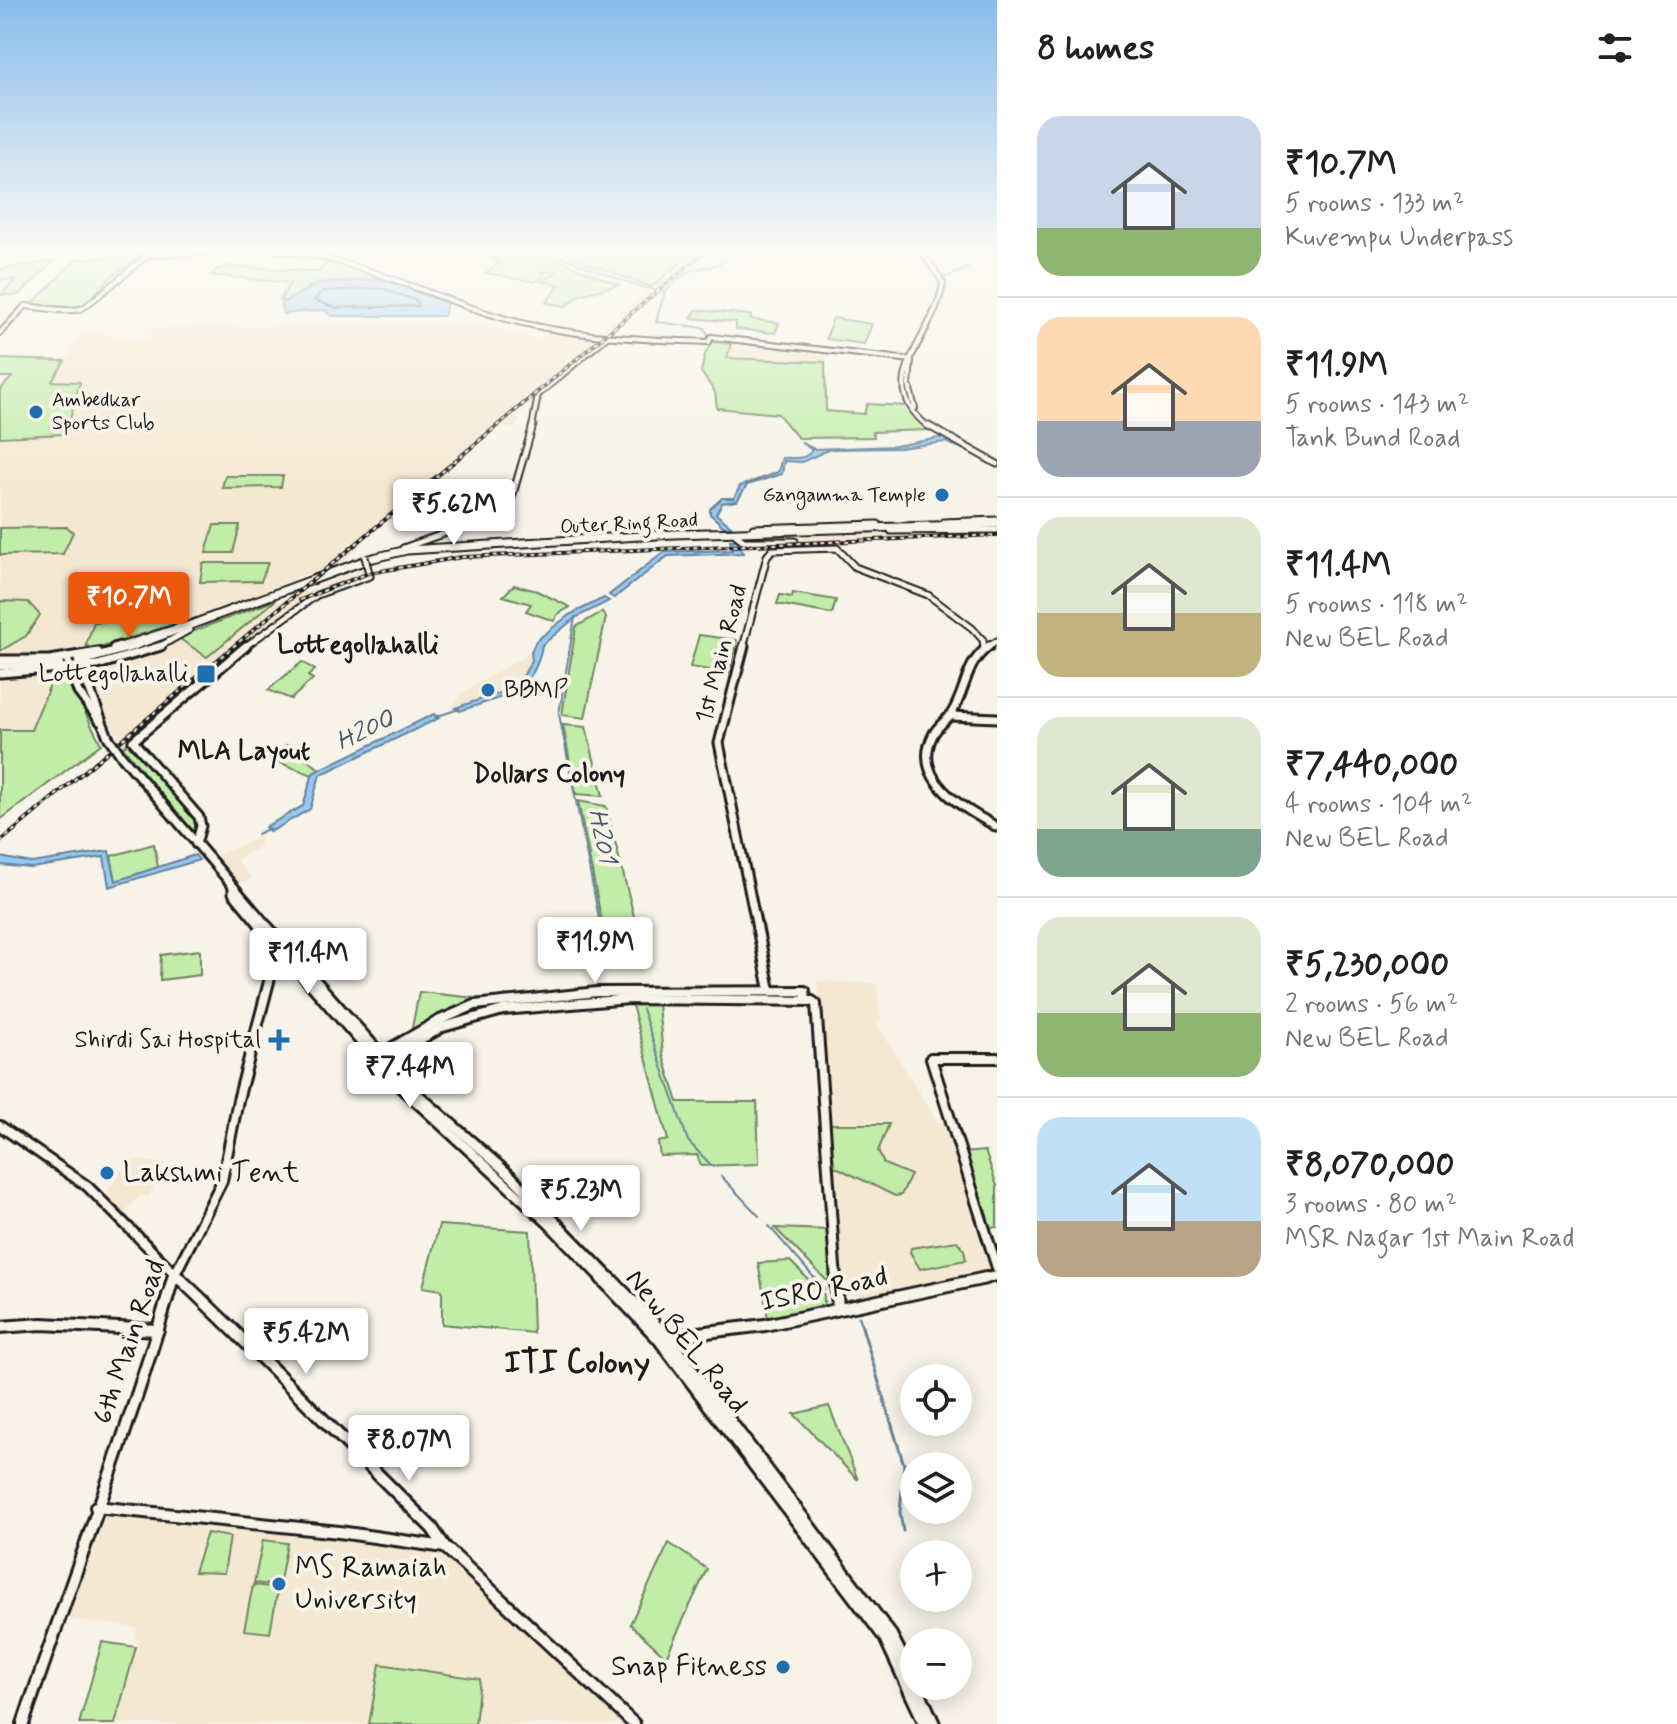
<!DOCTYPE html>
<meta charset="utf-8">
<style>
body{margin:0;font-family:Mynerve,sans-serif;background:#f2f2f2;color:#202124;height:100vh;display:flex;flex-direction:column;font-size:30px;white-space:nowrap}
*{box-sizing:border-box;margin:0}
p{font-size:26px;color:#757577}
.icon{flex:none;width:44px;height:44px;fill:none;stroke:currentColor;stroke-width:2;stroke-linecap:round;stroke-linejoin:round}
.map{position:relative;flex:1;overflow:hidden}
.details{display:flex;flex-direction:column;background:#fff;width:680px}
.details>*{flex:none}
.buttons{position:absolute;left:900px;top:1364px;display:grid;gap:16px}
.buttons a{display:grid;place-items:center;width:72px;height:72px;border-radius:50%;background:#fff;box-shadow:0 4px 20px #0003;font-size:40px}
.price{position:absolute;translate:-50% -68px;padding:0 18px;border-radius:8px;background:#fff;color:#222;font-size:26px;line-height:52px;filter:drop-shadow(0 2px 4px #0008)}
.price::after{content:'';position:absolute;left:50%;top:48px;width:24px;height:18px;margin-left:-12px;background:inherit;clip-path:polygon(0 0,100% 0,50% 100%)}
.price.selected{background:#ea580c;color:#fff}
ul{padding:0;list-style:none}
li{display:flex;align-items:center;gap:24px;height:200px;padding:0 40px}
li+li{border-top:2px solid #e0e0e0}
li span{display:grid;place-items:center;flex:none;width:224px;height:160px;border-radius:24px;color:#555}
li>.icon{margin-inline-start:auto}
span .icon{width:96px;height:96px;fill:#fffc;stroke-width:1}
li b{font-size:34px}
h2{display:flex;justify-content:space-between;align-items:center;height:96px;padding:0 40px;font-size:34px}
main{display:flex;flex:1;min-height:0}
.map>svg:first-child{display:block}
</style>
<main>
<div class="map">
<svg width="997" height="1724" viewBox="0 0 997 1724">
<rect width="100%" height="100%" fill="#f7f3e8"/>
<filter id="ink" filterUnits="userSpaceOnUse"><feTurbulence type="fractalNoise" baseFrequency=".0125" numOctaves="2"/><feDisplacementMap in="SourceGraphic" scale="16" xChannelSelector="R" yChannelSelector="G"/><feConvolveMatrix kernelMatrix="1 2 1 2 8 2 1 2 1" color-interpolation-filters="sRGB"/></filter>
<g filter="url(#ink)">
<g fill="#f5e8d2">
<path d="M 697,250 L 710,250 L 511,416 L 521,420 L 513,429 L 498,426 L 375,530 L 340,566 L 304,575 L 209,616 L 183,621 L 107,647 L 70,655 L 0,658 L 0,437 L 66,434 L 80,382 L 52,382 L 83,333 L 149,338 L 152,328 L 481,324 L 537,339 L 556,330 L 593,336 Z"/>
<path d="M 731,344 L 827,354 L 825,362 L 726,358 Z"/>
<path d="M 997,531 L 997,538 L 799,544 L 796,536 Z"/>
<path d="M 364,569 L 366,575 L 316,594 L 268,624 L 123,747 L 87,679 L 89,674 Z"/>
<path d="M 531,652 L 532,660 L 517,688 L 452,707 L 462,693 Z"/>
<path d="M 0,675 L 54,675 L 72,687 L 101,744 L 0,820 Z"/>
<path d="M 261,836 L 259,847 L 236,860 L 253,879 L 237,884 L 215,857 Z"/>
<path d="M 817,981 L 876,983 L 881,1021 L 876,1022 L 938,1123 L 944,1122 L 992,1271 L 858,1298 L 841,1286 Z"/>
<path d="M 128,1159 L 165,1164 L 149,1196 L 139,1196 L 123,1215 L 106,1194 Z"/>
<path d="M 103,1513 L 441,1549 L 531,1630 L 621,1724 L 116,1724 L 139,1641 L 135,1640 L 137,1628 L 68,1619 Z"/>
</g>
<g fill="#c2eda9" stroke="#6f8462" stroke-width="2">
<path d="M 506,250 L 550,250 L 549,256 L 619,285 L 580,295 L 566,306 L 546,303 L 559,285 L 541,281 L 558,272 L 541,272 L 545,275 L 535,282 L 486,273 L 500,262 L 491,259 Z"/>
<path d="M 564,250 L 662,250 L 688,257 L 651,287 L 571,257 Z"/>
<path d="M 142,255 L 112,276 L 83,307 L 32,304 L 77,259 Z"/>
<path d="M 331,258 L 388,278 L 316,283 L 288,301 L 280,300 L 290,283 L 211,275 L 215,270 L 228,266 L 319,272 Z"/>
<path d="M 54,261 L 19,295 L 1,295 L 16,279 L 0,280 L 0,269 Z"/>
<path d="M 696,310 L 751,315 L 750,319 L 779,323 L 775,333 L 736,329 L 736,322 L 691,318 Z"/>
<path d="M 833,318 L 872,324 L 864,344 L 826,339 Z"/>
<path d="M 712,342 L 731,344 L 727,358 L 825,362 L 826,411 L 864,414 L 867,404 L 907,406 L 927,430 L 872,432 L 874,437 L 798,438 L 778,414 L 717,408 L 715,392 L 701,372 L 705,354 Z"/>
<path d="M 0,359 L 65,361 L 52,381 L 80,382 L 66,434 L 0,437 L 0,390 L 12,377 L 0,377 Z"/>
<path d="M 225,476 L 283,476 L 281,487 L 222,488 Z"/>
<path d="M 214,525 L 240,525 L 233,553 L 206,553 Z"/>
<path d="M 67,527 L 73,532 L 63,554 L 0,555 L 0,528 Z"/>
<path d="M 203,563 L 268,563 L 261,581 L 200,582 Z"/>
<path d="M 514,585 L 537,591 L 570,607 L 558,614 L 554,621 L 526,611 L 531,604 L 503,596 Z"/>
<path d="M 793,593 L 836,600 L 832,614 L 777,604 L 780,595 L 792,597 Z"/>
<path d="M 276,600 L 207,657 L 180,639 L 189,633 Z"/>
<path d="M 0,601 L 28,602 L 40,615 L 26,636 L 0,651 Z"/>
<path d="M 602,612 L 606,617 L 585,718 L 562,715 L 576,627 Z"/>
<path d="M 183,621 L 93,650 L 86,645 L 94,622 Z"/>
<path d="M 699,635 L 737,640 L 729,673 L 690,667 Z"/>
<path d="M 302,662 L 315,670 L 308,676 L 313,679 L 291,699 L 268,690 Z"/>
<path d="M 54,675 L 72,687 L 101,744 L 0,820 L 0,730 L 31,730 Z"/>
<path d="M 563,725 L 586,727 L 603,796 L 576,794 Z"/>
<path d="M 130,741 L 198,825 L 193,834 L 123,747 Z"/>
<path d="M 287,745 L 321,770 L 312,775 L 265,757 Z"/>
<path d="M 578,801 L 606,806 L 640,940 L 605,938 Z"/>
<path d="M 154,844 L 158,867 L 116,881 L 111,856 Z"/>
<path d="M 200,950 L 200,975 L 160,980 L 161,955 Z"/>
<path d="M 419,992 L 485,999 L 454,1009 L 411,1033 Z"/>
<path d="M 632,1005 L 658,1005 L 663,1055 L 678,1102 L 757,1102 L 759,1164 L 701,1166 L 697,1155 L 660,1156 L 658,1142 L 668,1140 Z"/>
<path d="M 828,1124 L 889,1124 L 878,1151 L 884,1164 L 911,1175 L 901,1195 L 895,1196 L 832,1165 Z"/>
<path d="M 985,1151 L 997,1186 L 997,1227 L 988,1228 L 963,1153 Z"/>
<path d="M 439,1225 L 530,1231 L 533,1333 L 442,1324 L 442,1290 L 423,1287 Z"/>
<path d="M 775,1228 L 829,1230 L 831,1281 L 826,1280 Z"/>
<path d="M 957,1241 L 964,1250 L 966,1260 L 920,1269 L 910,1252 L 911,1248 Z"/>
<path d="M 790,1261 L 824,1295 L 824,1308 L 768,1318 L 758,1263 Z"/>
<path d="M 829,1406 L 858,1480 L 794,1414 Z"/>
<path d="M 207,1533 L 230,1537 L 224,1573 L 194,1572 Z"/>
<path d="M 263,1540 L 287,1543 L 279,1586 L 254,1583 Z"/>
<path d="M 669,1543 L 707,1569 L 666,1657 L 630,1624 Z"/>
<path d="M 253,1585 L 278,1588 L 270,1633 L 244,1630 Z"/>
<path d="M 102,1642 L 136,1647 L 115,1724 L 79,1724 Z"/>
<path d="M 380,1664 L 480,1679 L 475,1724 L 369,1724 Z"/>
</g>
<g fill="#96c8f2" stroke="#65839c" stroke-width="2">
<path d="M 383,280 L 447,303 L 444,316 L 331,316 L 326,310 L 283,314 L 281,303 L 320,284 Z"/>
<path d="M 944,437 L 984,457 L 945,442 L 900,448 L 830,449 L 802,462 L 784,461 L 782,474 L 747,485 L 737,501 L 722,503 L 716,514 L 731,526 L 724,527 L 710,514 L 710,509 L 722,498 L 734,498 L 740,486 L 778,472 L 782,458 C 793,457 805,461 812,450 L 800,442 L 814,449 L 895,446 Z"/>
<path d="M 730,540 L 736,540 L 744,553 L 668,556 L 614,598 L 609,595 L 664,552 L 732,550 Z"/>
<path d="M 604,598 L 609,601 L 575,618 L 542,645 C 534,695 502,696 460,711 L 455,708 L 517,687 L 532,660 L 531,652 L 536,641 L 569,615 Z"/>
<path d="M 434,714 L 439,718 L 320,775 L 310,809 L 270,832 L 265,827 L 303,806 L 313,773 Z"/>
<path d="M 109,851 L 116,881 L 195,855 L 199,860 L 109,887 L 104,857 L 31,868 L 0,865 L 0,857 L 32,863 Z"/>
</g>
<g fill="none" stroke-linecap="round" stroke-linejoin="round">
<path stroke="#4d6172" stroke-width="2" d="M 381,288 L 417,301 L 419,306 L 336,308 L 314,300 L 323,291 Z"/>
<g stroke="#65839c" stroke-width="2">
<path d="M 557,250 L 559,256 L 637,286 L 664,292"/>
<path d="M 944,278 L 969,268 L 965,265"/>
<path d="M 709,338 L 705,328 L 656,322 L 665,292 L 681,277 L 690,271 L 720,264 L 737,251 L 749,250"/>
<path d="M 575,617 L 559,714 L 603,939 L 633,948"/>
<path d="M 435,717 L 459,709"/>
<path d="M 257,834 L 270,828"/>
<path d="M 642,1009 L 688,1141 L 713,1167"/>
<path d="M 721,1176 L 759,1216"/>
<path d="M 769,1226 L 816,1280"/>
</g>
<g stroke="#65839c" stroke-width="3">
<path d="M 815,1278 L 824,1289"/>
<path d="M 859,1317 L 904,1465 L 900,1512 L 903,1531"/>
</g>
<g stroke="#1c1c1c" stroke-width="8">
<g id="secondary-far4">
<path d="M 274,250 C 354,257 421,293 496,316 C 565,337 638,339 709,342 L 711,337 L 911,360"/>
<path d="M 921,250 L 943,283 C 936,337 869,381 929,427"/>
<path d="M 151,255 L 246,250"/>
<path d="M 0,333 L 25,306 C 42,307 65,313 81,309 C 86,308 143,258 154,250"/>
<path d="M 911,360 L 909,385 L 915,408"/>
<path d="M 532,427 L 538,395 L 607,337"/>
</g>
</g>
<g stroke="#1c1c1c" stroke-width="9">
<g id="secondary-far3">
<path d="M 927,425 L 997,464"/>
<path d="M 943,522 L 997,520"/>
<path d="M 753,528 L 878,524"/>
<path d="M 891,531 L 997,530"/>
<path d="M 736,535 L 744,541 L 795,541"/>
<path d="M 403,548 L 508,511 L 533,425"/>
<path d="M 114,648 L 182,626"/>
<path d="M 157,648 L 189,630"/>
<path d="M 243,648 L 317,595 L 370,576 L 368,569"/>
<path d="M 743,648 L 767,556 L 772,550 L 837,548 L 855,567 L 928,595 L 972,628 L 983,640 L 984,648"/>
<path d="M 986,648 L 997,641"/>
</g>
</g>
<g stroke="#1c1c1c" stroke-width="13">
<g id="secondary-far2">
<path d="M 744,646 L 719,743 L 757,928"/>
<path d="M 989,646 C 965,664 967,687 953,711 C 948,720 938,725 933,735 C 910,780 965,809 997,827"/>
<path d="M 114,648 L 119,646"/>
<path d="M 77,657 L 108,737"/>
<path d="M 67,658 L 78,692 L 100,721"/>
<path d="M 0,660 L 50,660 L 98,652"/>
<path d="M 0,673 L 98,665 L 161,646"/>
<path d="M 951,716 L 997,718"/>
<path d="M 120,754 L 269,928"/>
<path d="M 196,844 L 201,826 L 199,817 L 133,741 L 246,646"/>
<path d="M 233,887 L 233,893 L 262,928"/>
</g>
</g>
<g stroke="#1c1c1c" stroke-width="14">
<g id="secondary-far1">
<path d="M 260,926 L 398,1085 L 547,1222 L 603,1280"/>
<path d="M 267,926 L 412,1089 L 512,1177 L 612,1280"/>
<path d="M 757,926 L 770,990"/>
<path d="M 377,1056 L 438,1021 L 475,1005 L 597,992 L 805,991 L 806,999"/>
<path d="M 997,1058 L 931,1058 L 997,1268"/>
<path d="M 382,1061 L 443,1027 L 503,1010 L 629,999 L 812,1001 L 816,1004 L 836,1280"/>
<path d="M 0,1126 L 87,1186 L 181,1280"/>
<path d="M 172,1280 L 222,1181 L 238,1100 L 271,974 L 294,966"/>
<path d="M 976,1280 L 997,1276"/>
</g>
</g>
<g stroke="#1c1c1c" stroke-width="16">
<g id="secondary">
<path d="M 179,1278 C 266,1360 347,1445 432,1528 L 445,1547 L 634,1724"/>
<path d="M 601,1278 L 658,1338 L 885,1638 L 925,1724"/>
<path d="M 610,1278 L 667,1337 L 891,1635 L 914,1680"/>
<path d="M 836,1278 L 838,1309"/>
<path d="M 0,1327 L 42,1324 L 158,1330"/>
<path d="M 665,1337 L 765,1325 L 986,1278"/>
<path d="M 96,1507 L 339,1532 L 445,1547"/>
<path d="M 917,1686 L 934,1724"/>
<path d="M 23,1724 C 73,1575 130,1429 173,1278"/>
</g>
</g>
<g stroke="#1c1c1c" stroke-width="11">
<path id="highway-far1" d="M 128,648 L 369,559 L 407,550 L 674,534 L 997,524"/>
</g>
<g stroke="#1c1c1c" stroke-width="14">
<g id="highway">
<path d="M 84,660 L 133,646"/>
<path d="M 0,665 L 59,664"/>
</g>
</g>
<use href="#secondary-far4" stroke="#f7f3e8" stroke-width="4"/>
<use href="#secondary-far3" stroke="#f7f3e8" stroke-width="5"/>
<use href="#secondary-far2" stroke="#f7f3e8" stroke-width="7"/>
<use href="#secondary-far1" stroke="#f7f3e8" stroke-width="8"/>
<use href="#secondary" stroke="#f7f3e8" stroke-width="10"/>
<use href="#highway-far1" stroke="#f7f3e8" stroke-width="7"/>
<use href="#highway" stroke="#f7f3e8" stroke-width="8"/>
<g stroke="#1c1c1c" stroke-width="4">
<g id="rail">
<path d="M 300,600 L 369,573 L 462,557 L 997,535"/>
<path d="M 0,842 L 707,250"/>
</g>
</g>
<use href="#rail" stroke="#f7f3e8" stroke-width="2" stroke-dasharray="4" stroke-linecap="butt"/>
<g stroke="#1c1c1c" stroke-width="9" stroke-linecap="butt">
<path id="secondary-bridge-far1" d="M 365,557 L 368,569"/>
</g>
<g stroke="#1c1c1c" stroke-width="13" stroke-linecap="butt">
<path id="secondary-bridge" d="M 108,737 L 120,754"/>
</g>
<use href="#secondary-bridge-far1" stroke="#f7f3e8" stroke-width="5"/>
<use href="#secondary-bridge" stroke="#f7f3e8" stroke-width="7"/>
</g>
</g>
<linearGradient id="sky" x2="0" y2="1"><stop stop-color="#87bcec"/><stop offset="0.51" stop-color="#fbfaf5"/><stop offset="1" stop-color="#fbfaf5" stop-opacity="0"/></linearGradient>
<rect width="997" height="491" fill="url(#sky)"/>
<g fill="#1f6fb2" stroke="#f7f3e8" stroke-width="3">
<circle cx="36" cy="412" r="8"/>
<circle cx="942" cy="495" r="8"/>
<rect x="196" y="664" width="20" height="20" rx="4"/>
<circle cx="488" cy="690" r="8"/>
<path d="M275 1028h8v8h8v8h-8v8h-8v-8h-8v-8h8z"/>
<circle cx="107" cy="1173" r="8"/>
<circle cx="279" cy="1584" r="8"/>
<circle cx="783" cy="1667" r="8"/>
</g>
<g text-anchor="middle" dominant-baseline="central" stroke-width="8" stroke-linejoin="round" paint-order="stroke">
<g font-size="20" fill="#1c1c1c" stroke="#f7f3e8" text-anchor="start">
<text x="52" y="400">Ambedkar<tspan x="52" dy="23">Sports Club</tspan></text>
<text x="926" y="495" text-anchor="end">Gangamma Temple</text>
</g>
<g font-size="20" fill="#1c1c1c" stroke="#f7f3e8">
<text transform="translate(629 524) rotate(-3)">Outer Ring Road</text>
</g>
<g font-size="24" fill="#1c1c1c" stroke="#f7f3e8">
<text transform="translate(722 654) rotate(-75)">1st Main Road</text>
</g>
<g font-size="24" fill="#1c1c1c" stroke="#f7f3e8" text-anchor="end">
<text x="188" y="674">Lottegollahalli</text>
<text x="504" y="690" text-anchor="start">BBMP</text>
<text x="261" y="1040">Shirdi Sai Hospital</text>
</g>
<g font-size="26" font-weight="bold" fill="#1c1c1c" stroke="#f7f3e8">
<text x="358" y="646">Lottegollahalli</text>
<text x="244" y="752">MLA Layout</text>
<text x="549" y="775">Dollars Colony</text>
</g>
<g font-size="26" font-style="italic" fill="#475867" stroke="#f7f3e8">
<text transform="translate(365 731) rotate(-26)">H200</text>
<text transform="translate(601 836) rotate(79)">H201</text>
</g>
<g font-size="28" fill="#1c1c1c" stroke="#f7f3e8" text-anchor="start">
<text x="123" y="1173">Lakshmi Tent</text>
<text x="295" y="1568">MS Ramaiah<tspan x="295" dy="32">University</tspan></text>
<text x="767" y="1667" text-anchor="end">Snap Fitness</text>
</g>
<g font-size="28" fill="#1c1c1c" stroke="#f7f3e8">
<text transform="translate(824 1290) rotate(-12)">ISRO Road</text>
<text transform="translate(130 1342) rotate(-71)">6th Main Road</text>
<text transform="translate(686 1342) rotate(51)">New BEL Road</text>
</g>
<g font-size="32" font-weight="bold" fill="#1c1c1c" stroke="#f7f3e8">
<text x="577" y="1363">ITI Colony</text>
</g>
</g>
</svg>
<div class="buttons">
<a><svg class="icon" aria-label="locate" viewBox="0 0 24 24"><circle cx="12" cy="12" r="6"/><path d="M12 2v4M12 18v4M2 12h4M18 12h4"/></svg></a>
<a><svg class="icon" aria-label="layers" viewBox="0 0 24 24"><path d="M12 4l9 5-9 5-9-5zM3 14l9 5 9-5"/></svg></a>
<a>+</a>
<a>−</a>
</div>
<b class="price" style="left:454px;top:547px">₹5.62M</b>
<b class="price selected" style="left:129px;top:640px">₹10.7M</b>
<b class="price" style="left:595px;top:985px">₹11.9M</b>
<b class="price" style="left:308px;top:996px">₹11.4M</b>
<b class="price" style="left:410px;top:1110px">₹7.44M</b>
<b class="price" style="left:581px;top:1233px">₹5.23M</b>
<b class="price" style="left:306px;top:1376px">₹5.42M</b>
<b class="price" style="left:409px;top:1483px">₹8.07M</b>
</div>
<section class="details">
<h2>8 homes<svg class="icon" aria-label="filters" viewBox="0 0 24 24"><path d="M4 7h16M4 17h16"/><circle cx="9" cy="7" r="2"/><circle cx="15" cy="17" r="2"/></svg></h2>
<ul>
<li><span style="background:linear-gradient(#c9d6e8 70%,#8fb573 0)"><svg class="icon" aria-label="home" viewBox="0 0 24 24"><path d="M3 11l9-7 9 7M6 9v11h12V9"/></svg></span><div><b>₹10.7M</b><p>5 rooms · 133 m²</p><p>Kuvempu Underpass</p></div></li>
<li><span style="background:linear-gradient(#ffd9b3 65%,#9aa5b1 0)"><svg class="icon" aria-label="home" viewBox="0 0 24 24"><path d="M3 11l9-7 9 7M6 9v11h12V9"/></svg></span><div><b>₹11.9M</b><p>5 rooms · 143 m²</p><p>Tank Bund Road</p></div></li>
<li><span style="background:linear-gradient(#dfe7d0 60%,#c2b280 0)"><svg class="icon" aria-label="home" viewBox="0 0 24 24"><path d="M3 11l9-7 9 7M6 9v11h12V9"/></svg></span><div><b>₹11.4M</b><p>5 rooms · 118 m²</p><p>New BEL Road</p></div></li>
<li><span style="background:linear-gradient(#dfe7d0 70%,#7fa58c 0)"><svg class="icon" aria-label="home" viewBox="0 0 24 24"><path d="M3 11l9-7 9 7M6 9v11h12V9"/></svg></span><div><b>₹7,440,000</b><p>4 rooms · 104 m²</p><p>New BEL Road</p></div></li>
<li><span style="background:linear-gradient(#dfe7d0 60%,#8fb573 0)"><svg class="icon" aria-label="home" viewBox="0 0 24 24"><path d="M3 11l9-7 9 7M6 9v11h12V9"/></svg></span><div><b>₹5,230,000</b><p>2 rooms · 56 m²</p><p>New BEL Road</p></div></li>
<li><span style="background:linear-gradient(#bfe0f5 65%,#b9a48a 0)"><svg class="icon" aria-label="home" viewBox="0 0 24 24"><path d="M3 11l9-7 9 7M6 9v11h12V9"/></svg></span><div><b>₹8,070,000</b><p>3 rooms · 80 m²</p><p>MSR Nagar 1st Main Road</p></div></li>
</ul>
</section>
</main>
